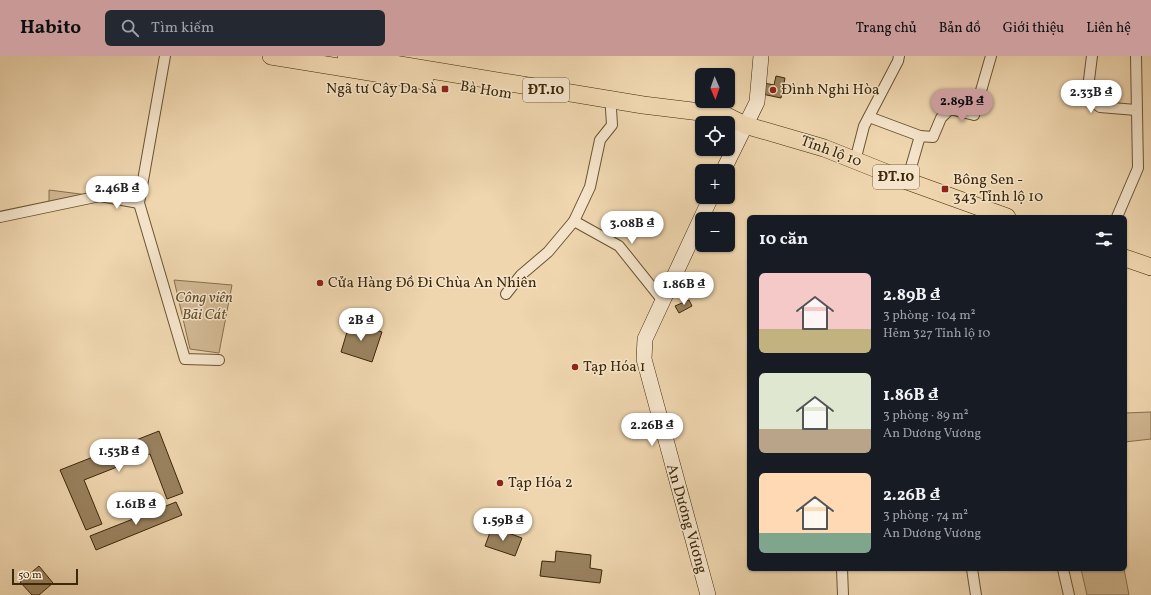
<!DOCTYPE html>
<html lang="vi">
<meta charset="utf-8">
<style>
body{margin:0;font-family:Vollkorn,serif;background:#242831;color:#f1f3f6;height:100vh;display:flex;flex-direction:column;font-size:15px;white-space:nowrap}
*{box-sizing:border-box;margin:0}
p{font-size:13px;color:#9ea1a6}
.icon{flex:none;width:22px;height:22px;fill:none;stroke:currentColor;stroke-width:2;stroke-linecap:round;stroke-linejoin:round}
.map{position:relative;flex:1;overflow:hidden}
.panel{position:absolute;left:747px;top:159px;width:380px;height:356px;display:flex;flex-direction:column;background:#171b24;border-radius:6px;box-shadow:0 1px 3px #0004}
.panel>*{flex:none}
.needle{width:26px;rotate:178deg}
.controls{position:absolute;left:695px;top:12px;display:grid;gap:8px}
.controls a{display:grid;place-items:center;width:40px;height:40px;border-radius:6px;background:#171b24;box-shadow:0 1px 3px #0004;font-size:20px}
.scale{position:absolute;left:12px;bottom:10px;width:66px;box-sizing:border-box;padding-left:4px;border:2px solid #3d2808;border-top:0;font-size:11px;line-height:14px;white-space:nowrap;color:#3d2808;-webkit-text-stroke:3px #f5e4cb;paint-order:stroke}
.price{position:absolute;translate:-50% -34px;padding:0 9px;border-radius:14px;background:#fff;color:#222;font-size:13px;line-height:26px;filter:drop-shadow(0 1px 2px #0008)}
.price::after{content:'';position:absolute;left:50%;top:24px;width:12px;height:9px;margin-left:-6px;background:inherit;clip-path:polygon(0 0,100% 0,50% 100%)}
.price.active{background:#c59692;color:#111}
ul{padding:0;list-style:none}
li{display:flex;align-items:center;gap:12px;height:100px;padding:0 12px}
li span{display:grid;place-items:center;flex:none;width:112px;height:80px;border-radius:6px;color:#555}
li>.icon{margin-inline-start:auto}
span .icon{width:48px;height:48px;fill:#fffc;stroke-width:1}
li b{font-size:17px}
h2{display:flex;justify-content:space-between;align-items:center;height:48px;padding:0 12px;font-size:17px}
header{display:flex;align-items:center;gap:24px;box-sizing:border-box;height:56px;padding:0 20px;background:#c59692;color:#111}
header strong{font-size:19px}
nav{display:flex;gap:22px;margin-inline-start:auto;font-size:14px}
.search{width:280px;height:36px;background:#242831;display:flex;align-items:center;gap:10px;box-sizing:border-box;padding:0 14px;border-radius:6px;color:#9ea1a6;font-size:15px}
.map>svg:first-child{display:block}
</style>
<header>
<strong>Habito</strong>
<div class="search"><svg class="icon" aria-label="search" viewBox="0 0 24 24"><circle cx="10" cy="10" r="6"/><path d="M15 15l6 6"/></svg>Tìm kiếm</div>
<nav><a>Trang chủ</a><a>Bản đồ</a><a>Giới thiệu</a><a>Liên hệ</a></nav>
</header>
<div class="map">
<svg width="1151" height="539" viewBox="0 0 1151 539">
<rect width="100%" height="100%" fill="#efd6af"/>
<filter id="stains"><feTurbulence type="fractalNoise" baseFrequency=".005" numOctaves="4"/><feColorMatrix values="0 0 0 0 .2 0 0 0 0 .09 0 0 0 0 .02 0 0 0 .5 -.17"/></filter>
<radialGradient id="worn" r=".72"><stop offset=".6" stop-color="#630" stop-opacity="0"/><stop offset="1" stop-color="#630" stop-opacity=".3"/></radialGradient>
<g fill="#d1b893" stroke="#87704e">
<path d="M 49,134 L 88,139 L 49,148 Z"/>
<path d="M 174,224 L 232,229 L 219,297 L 190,293 Z"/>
<path d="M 1151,356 L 1151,383 L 1125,386 L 1125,357 Z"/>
<path d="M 1081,513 L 1124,513 L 1129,539 L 1087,539 Z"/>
</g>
<g fill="#9a825f" stroke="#3d2808">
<path d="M 776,20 L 785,22 L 781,42 L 762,38 L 764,27 L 774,29 Z"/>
<path d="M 689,244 L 692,250 L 679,257 L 675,250 Z"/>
<path d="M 350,266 L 382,276 L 372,306 L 341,296 Z"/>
<path d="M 159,375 L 183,437 L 167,443 L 150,398 L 84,424 L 102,468 L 86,474 L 60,414 Z"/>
<path d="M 176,446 L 182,459 L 96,494 L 90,480 Z"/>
<path d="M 492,471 L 522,482 L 515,500 L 485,490 Z"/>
<path d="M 556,495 L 591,499 L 590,512 L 602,514 L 600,527 L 540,520 L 542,505 L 555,506 Z"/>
<path d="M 39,510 L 53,527 L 39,539 L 32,539 L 20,526 Z"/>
</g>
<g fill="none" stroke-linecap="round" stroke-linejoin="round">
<g stroke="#6a5432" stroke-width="12">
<g id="minor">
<path d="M 165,0 L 139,147 L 185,303 L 219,304"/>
<path d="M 1092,0 L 1088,32 L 1092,45 L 1100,51 L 1136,54"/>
<path d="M 869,61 L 920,80"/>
<path d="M 855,105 L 864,70 L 898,5 L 899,0"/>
<path d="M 907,125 L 920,80 L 933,81 L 941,62 L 950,53 L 974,59 L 991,0"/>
<path d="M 0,161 L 100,140 L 139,147"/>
<path d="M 1117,161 L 1138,112 L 1136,0"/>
<path d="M 574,165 L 619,190 L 663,245"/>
<path d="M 506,238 L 521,219 L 548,196 L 574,165 L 590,131 L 600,84 L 612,69 L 611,53 L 612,44"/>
<path d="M 842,513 L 843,539"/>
<path d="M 972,513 L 976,539"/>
<path d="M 1063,513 L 1069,539"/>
</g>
</g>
<g stroke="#3d2808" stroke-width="16">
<g id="secondary">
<path d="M 723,115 L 757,46 L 761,0"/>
<path d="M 708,539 L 644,303 L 645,283 L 711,141"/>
</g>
</g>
<g stroke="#3d2808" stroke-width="18">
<g id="primary">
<path d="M 271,0 L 425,25"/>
<path d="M 346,0 L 643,49 L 725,59 L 745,69 L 824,92 L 907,125 L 1007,161"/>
<path d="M 1125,202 L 1151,211"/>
</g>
</g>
<use href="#minor" stroke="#f5e4cb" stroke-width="10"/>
<use href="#secondary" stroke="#f5e4cb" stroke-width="15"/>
<use href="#primary" stroke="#efd6af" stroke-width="17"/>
</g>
<g fill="#8f2418" stroke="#f5e4cb" stroke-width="1.5">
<rect x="441" y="29" width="8" height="8" rx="2"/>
<circle cx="773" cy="34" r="4"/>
<rect x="941" y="129" width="8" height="8" rx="2"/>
<circle cx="320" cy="227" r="4"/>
<circle cx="575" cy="311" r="4"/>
<circle cx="500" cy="427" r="4"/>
</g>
<g text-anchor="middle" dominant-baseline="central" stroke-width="3" stroke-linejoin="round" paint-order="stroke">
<g fill="#f5e4cb" stroke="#746042" stroke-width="1">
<rect x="523" y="22" width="46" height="24" rx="3"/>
<rect x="873" y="109" width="46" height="24" rx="3"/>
</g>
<g font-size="14" font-weight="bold" fill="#3d2808">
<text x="546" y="34">ĐT.10</text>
<text x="896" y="121">ĐT.10</text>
</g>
<g font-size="15" fill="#3d2808" stroke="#f5e4cb" text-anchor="start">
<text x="437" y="33" text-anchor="end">Ngã tư Cây Da Sà</text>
<text x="781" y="34">Đình Nghi Hòa</text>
<text x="953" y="124">Bông Sen -<tspan x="953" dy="17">343 Tỉnh lộ 10</tspan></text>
<text x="328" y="227">Cửa Hàng Đồ Đi Chùa An Nhiên</text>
<text x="583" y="311">Tạp Hóa 1</text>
<text x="508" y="427">Tạp Hóa 2</text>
</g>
<g font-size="15" fill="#3d2808" stroke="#f5e4cb">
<text transform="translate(486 35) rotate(9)">Bà Hom</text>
<text transform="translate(831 96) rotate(20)">Tỉnh lộ 10</text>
<text transform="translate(686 463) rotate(74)">An Dương Vương</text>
</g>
<g font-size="15" font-style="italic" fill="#624c2b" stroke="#f5e4cb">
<text x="204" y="242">Công viên<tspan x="204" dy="17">Bãi Cát</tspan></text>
</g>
</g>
<rect width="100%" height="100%" filter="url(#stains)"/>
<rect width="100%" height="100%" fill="url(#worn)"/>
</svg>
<div class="controls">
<a><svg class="needle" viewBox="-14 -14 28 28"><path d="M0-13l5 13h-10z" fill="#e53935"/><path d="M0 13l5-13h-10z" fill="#9ea1a6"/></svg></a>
<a><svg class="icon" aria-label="locate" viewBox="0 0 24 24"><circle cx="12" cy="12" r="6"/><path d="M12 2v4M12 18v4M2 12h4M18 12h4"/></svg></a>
<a>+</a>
<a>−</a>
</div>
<div class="scale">50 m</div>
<b class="price" style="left:1091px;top:58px">2.33B ₫</b>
<b class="price active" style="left:962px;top:67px">2.89B ₫</b>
<b class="price" style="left:117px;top:154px">2.46B ₫</b>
<b class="price" style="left:632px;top:189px">3.08B ₫</b>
<b class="price" style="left:684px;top:250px">1.86B ₫</b>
<b class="price" style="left:361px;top:286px">2B ₫</b>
<b class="price" style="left:652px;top:391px">2.26B ₫</b>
<b class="price" style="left:119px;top:417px">1.53B ₫</b>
<b class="price" style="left:136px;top:470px">1.61B ₫</b>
<b class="price" style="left:503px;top:486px">1.59B ₫</b>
<section class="panel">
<h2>10 căn<svg class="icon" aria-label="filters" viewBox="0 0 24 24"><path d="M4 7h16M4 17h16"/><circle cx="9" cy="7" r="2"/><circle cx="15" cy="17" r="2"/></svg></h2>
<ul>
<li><span style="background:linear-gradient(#f6c9c9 70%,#c2b280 0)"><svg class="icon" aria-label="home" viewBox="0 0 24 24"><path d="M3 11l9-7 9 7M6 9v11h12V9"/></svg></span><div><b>2.89B ₫</b><p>3 phòng · 104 m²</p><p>Hẻm 327 Tỉnh lộ 10</p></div></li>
<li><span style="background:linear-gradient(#dfe7d0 70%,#b9a48a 0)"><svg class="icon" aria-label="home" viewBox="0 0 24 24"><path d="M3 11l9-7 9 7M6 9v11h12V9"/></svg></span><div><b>1.86B ₫</b><p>3 phòng · 89 m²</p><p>An Dương Vương</p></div></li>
<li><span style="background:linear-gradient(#ffd9b3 75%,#7fa58c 0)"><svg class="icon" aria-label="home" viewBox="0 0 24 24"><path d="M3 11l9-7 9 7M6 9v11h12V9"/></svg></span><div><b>2.26B ₫</b><p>3 phòng · 74 m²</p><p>An Dương Vương</p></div></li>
</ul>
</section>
</div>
